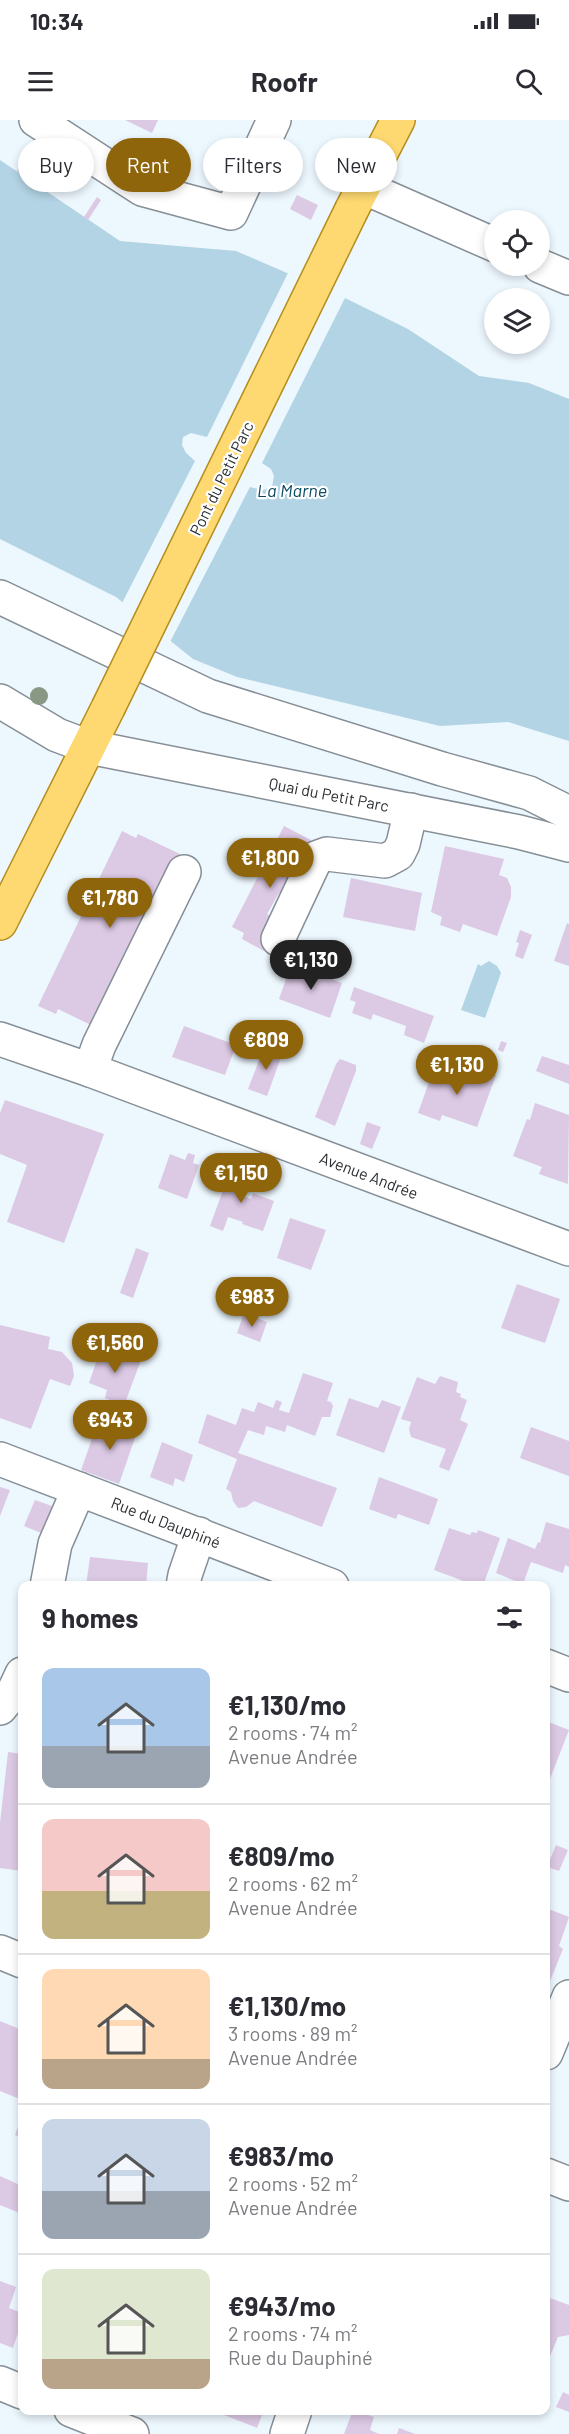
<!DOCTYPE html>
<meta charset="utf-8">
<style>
body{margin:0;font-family:Barlow,sans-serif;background:#f7f7f7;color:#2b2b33;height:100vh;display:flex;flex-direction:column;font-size:22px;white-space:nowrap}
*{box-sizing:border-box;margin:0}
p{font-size:20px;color:#7c7c81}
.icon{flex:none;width:33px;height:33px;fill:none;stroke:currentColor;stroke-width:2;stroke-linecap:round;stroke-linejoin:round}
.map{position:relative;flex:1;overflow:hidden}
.panel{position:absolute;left:18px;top:1461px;width:532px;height:834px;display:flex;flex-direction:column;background:#fff;border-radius:12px;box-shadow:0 3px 9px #0003}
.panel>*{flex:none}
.guide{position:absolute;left:18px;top:18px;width:534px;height:54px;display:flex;gap:12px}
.fabs{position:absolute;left:484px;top:90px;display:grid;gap:12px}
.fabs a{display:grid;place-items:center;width:66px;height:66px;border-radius:50%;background:#fff;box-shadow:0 3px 9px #0003;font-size:30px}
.price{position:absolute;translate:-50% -51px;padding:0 14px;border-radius:21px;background:#8f650b;color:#fff;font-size:20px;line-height:39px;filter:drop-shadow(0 2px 3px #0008)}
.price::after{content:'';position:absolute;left:50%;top:36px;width:18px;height:14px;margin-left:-9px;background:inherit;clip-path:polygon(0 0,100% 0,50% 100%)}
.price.active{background:#222;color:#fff}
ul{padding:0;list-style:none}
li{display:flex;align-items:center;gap:18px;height:150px;padding:0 24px}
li+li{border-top:2px solid #e1e1e2}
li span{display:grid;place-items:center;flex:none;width:168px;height:120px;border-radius:12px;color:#555}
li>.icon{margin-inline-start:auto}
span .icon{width:72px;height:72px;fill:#fffc;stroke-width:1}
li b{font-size:26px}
h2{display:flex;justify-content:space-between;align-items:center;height:72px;padding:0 24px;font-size:26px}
.pill{padding:0 21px;border-radius:27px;background:#fff;box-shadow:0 3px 9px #0003;font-size:21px;line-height:54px}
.pill.active{background:#8f650b;color:#fff}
.status{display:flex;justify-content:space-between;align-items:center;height:42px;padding:0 30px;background:#fff;direction:ltr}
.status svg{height:16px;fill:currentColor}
header{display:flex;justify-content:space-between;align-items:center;height:78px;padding:0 24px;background:#fff;font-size:27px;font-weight:700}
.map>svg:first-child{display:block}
</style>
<div class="status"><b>10:34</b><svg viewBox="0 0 49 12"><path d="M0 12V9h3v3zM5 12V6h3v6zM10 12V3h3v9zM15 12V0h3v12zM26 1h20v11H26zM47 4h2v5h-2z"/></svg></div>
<header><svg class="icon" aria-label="menu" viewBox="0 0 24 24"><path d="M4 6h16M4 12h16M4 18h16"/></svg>Roofr<svg class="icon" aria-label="search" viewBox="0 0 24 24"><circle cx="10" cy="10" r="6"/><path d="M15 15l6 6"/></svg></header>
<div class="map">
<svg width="569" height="2314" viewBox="0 0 569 2314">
<rect width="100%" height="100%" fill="#edf7fe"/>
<g fill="#b3d4e5">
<path d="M 0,40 L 120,121 L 236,131 L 345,178 L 408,209 L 479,256 L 529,263 L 569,279 L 569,621 L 508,602 L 440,606 L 237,557 L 193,539 L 116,477 L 0,419 Z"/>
<path d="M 489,841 L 497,846 L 501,853 L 485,898 L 461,890 L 478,844 L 481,846 Z"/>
</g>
<path fill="#edf7fe" d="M 289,151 L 346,176 L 262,343 L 271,349 L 274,356 L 272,367 L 263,370 L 250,367 L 169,524 L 121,485 L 195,341 L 186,333 L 182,325 L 183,317 L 191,313 L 207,317 Z"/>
<g fill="#dcc9e4">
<path d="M 125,0 L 158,0 L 152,13 Z"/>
<path d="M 30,31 L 38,37 L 25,57 L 17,51 Z"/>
<path d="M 297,75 L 318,85 L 311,100 L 290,89 Z"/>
<path d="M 97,77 L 101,80 L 88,100 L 84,97 Z"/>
<path d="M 284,706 L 311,720 L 282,774 L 279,773 L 267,794 L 280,800 L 264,831 L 242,819 L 244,813 L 232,807 Z"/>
<path d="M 122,711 L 136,718 L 138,714 L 180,734 L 97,908 L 58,889 L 56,894 L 38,886 Z"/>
<path d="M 445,726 L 504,739 L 499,755 L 507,758 L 511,767 L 511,777 L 497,816 L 463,804 L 460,812 L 440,805 L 442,797 L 431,792 Z"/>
<path d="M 351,758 L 422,773 L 415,811 L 343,797 Z"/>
<path d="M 567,803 L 569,804 L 569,846 L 554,841 Z"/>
<path d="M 520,810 L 532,815 L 523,839 L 515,836 L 519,823 L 516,822 Z"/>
<path d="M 291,845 L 342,863 L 330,898 L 279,879 Z"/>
<path d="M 354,867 L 434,896 L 424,923 L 404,915 L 406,906 L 373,894 L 371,900 L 352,893 L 356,882 L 350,880 Z"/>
<path d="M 184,906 L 236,925 L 225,955 L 172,937 Z"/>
<path d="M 501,921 L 507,923 L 503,932 L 498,930 Z"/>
<path d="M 265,925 L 283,932 L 267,976 L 248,969 Z"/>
<path d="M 542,936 L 569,945 L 569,964 L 536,951 Z"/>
<path d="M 340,939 L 356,945 L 356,951 L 335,1006 L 315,997 L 336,944 Z"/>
<path d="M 471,946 L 496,955 L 477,1007 L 442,995 L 440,1001 L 418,993 L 434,948 L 466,959 Z"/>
<path d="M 5,980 L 104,1014 L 64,1123 L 7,1102 L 27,1045 L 0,1034 L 0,993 Z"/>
<path d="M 535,983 L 569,995 L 568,1064 L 539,1054 L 542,1047 L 513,1036 L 527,999 L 530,1000 Z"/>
<path d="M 367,1002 L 381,1007 L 372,1029 L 360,1024 Z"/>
<path d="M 188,1033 L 195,1035 L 193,1043 L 199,1045 L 187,1079 L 158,1068 L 170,1034 L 185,1040 Z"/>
<path d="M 234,1040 L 246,1045 L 236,1073 L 251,1079 L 253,1073 L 274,1081 L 263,1111 L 242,1104 L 243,1102 L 228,1097 L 223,1111 L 210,1106 Z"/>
<path d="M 290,1098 L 326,1110 L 311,1150 L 277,1138 Z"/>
<path d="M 136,1128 L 149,1133 L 133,1178 L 120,1173 Z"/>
<path d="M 517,1164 L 560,1179 L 545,1223 L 501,1208 Z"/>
<path d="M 244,1193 L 267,1202 L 260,1222 L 237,1213 Z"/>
<path d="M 0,1205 L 50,1217 L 48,1229 L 62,1232 L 72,1243 L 74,1256 L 70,1266 L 50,1259 L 31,1309 L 0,1298 Z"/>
<path d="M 102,1225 L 141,1240 L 125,1283 L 121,1285 L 105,1278 L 107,1270 L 89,1263 Z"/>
<path d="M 303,1253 L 333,1263 L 327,1281 L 331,1282 L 333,1286 L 330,1297 L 322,1297 L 315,1316 L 287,1305 L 285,1312 L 266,1306 L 264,1315 L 248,1310 L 238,1333 L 337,1368 L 322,1407 L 254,1381 L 246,1387 L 238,1388 L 233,1381 L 231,1372 L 226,1369 L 237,1339 L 198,1323 L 207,1294 L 236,1305 L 242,1288 L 254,1292 L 258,1282 L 273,1288 L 276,1280 L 282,1282 L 279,1290 L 289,1293 Z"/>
<path d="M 440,1256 L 458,1262 L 456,1272 L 461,1274 L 460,1277 L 467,1280 L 460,1300 L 468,1304 L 449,1351 L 439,1347 L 446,1329 L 411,1317 L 409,1309 L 411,1302 L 401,1299 L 417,1257 L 435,1264 Z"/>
<path d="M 349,1278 L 378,1288 L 382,1280 L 401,1287 L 384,1333 L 336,1315 Z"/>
<path d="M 99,1299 L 126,1309 L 129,1302 L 139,1306 L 119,1364 L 81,1350 Z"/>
<path d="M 531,1307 L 569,1321 L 569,1356 L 520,1338 Z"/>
<path d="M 162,1322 L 193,1335 L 184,1362 L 175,1358 L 173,1366 L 150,1357 Z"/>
<path d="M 379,1357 L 438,1379 L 429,1405 L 398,1394 L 396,1399 L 369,1389 Z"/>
<path d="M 0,1367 L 10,1370 L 0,1396 Z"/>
<path d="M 35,1380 L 52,1386 L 41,1413 L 24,1406 Z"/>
<path d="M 546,1402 L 569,1409 L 569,1447 L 565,1445 L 563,1453 L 531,1442 L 523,1464 L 496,1453 L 508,1418 L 535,1429 L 538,1422 L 540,1423 Z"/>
<path d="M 449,1408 L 470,1415 L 472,1412 L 477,1413 L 478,1410 L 500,1418 L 483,1466 L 477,1466 L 434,1450 Z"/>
<path d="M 90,1437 L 148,1443 L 146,1466 L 86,1466 Z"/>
<path d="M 546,1601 L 569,1610 L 548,1664 L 546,1663 Z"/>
<path d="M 8,1632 L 22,1634 L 22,1751 L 0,1748 L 0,1703 Z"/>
<path d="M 556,1725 L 568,1730 L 559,1751 L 547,1747 Z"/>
<path d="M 546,1788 L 569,1797 L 559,1826 L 563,1829 L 546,1871 Z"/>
<path d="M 0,1901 L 22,1910 L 22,1980 L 0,1971 Z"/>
<path d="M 22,1996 L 22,2018 L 15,2015 Z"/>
<path d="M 0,2056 L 22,2066 L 22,2094 L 0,2085 Z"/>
<path d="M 0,2161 L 16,2167 L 9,2188 L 22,2193 L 22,2201 L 13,2228 L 0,2223 Z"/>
<path d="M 547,2177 L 569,2185 L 569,2215 L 558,2217 L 548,2241 L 546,2240 Z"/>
<path d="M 563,2272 L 569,2275 L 569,2292 L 556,2287 Z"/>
<path d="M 220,2290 L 264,2290 L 257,2308 L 219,2293 Z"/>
<path d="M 353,2290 L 374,2297 L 370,2310 L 379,2314 L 344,2314 Z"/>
<path d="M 399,2308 L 415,2314 L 397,2314 Z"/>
</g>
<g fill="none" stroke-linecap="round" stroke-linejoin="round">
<g stroke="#868f96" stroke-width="36">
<g id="minor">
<path d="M 36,0 L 142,69 L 231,93 L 274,0"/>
<path d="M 363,67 L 495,125"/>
<path d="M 540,146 L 569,158"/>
<path d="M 0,477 L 208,576 L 442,649 L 529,673 L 569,693"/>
<path d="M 0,581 L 57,615 L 89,627 L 519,712 L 569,725"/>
<path d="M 278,819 L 316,738 L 327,734 L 385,741 L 398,734 L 403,724 L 411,690"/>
<path d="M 0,919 L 90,950 L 569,1129"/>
<path d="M 90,950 L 99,925 L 184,752"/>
<path d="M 0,1339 L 332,1466"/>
<path d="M 47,1466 L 55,1424 L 79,1369"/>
<path d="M 183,1466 L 185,1455 L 199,1414"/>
<path d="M 546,1546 L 569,1555"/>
<path d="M 0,1588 L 14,1571 L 22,1554"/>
<path d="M 0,1832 L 22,1841"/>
<path d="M 546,1933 L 569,1877"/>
<path d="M 546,2055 L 569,2064"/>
<path d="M 0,2263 L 22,2272"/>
<path d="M 71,2290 L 132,2314"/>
<path d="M 287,2314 L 295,2290"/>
</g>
</g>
<g stroke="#b48d1d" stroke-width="36">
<g id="major">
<path d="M 352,89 L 398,0"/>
<path d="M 0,803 L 108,588"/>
</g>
</g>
<use href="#minor" stroke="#fff" stroke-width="33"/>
<use href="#major" stroke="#fed971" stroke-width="33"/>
<g stroke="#b48d1d" stroke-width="36" stroke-linecap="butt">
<path id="major-bridge" d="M 108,588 L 352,89"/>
</g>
<use href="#major-bridge" stroke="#fed971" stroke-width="33"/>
</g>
<circle fill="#889884" cx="39" cy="576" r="9"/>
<g text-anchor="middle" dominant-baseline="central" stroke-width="4.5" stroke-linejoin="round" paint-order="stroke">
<g font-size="16" fill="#2b2e31" stroke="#fff">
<text transform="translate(221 358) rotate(-64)">Pont du Petit Parc</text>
<text transform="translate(329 674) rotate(11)">Quai du Petit Parc</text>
<text transform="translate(369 1055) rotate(21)">Avenue Andrée</text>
<text transform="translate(166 1402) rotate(21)">Rue du Dauphiné</text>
</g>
<g font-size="18" font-style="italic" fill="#0b4a63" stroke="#fff">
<text x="292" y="370">La Marne</text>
</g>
</g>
</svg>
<div class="fabs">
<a><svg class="icon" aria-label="locate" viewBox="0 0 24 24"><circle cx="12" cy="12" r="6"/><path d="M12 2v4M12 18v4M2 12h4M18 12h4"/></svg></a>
<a><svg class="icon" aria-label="layers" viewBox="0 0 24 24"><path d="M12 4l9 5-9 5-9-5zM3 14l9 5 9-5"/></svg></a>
</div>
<b class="price" style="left:270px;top:769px">€1,800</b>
<b class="price" style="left:110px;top:809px">€1,780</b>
<b class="price active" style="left:311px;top:871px">€1,130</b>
<b class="price" style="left:266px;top:951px">€809</b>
<b class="price" style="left:457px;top:976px">€1,130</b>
<b class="price" style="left:241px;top:1084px">€1,150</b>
<b class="price" style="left:252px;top:1208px">€983</b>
<b class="price" style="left:115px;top:1254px">€1,560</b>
<b class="price" style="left:110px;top:1331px">€943</b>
<div class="guide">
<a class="pill">Buy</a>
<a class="pill active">Rent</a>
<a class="pill">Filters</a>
<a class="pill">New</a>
</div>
<section class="panel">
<h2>9 homes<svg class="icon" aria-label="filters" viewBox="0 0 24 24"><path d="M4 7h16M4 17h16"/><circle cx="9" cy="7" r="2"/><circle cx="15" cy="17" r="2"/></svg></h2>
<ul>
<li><span style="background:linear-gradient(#a9c7e8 65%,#9aa5b1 0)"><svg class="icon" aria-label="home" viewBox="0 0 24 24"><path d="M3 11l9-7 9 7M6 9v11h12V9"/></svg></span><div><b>€1,130/mo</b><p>2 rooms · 74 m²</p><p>Avenue Andrée</p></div></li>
<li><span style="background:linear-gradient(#f6c9c9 60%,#c2b280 0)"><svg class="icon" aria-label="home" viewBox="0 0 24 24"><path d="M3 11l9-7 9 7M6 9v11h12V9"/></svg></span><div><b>€809/mo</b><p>2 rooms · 62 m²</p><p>Avenue Andrée</p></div></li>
<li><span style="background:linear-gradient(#ffd9b3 75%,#b9a48a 0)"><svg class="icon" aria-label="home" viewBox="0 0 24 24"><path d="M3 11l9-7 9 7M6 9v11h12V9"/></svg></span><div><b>€1,130/mo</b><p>3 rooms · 89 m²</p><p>Avenue Andrée</p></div></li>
<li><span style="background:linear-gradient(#c9d6e8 60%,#9aa5b1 0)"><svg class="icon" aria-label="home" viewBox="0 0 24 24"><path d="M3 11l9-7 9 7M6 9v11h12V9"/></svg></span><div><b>€983/mo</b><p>2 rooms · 52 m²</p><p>Avenue Andrée</p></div></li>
<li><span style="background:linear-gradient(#dfe7d0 75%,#b9a48a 0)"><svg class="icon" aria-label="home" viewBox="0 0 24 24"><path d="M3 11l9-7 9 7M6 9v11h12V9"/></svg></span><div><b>€943/mo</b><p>2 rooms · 74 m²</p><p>Rue du Dauphiné</p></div></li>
</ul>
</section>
</div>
